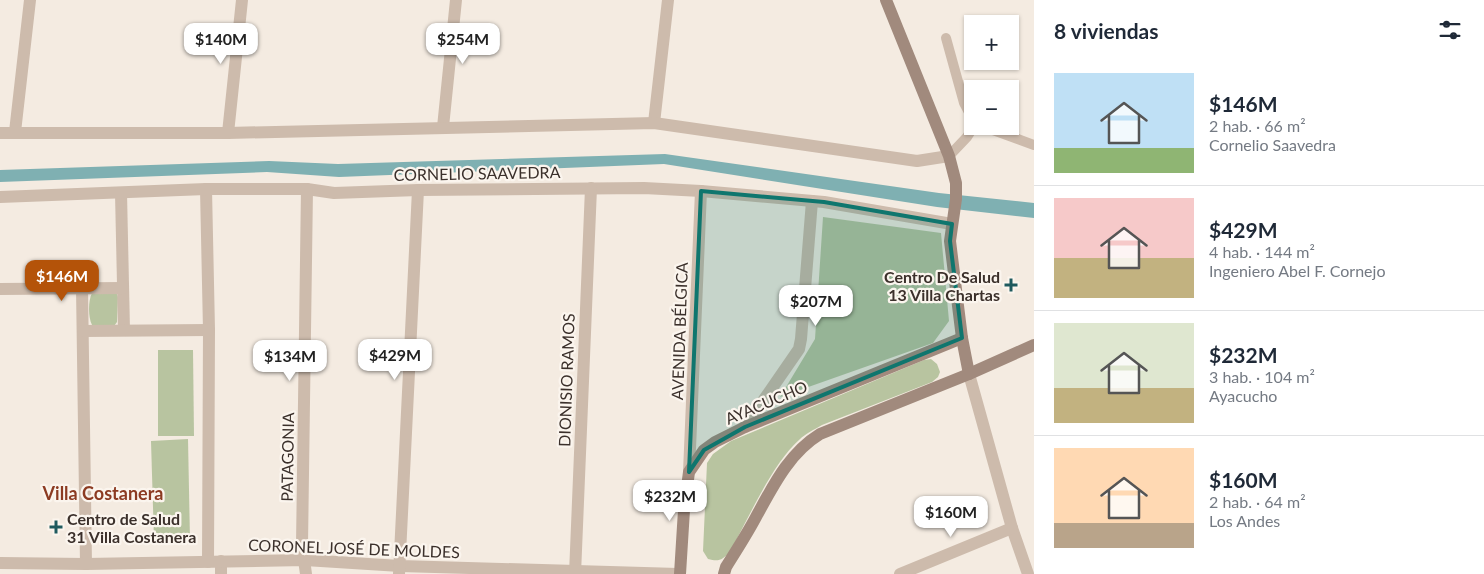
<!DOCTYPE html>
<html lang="es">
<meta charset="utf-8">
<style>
body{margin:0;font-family:Lato,sans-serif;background:#f2f2f3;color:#1f2937;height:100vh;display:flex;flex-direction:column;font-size:19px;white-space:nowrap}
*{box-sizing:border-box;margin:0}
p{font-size:16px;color:#747a83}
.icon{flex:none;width:28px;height:28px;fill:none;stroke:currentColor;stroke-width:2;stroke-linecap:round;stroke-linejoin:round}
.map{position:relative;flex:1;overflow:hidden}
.sheet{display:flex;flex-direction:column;background:#fff;width:450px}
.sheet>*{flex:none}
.fabs{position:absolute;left:964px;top:15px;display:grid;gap:10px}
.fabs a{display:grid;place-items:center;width:55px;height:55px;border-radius:0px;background:#fff;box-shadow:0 1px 4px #0004;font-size:25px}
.price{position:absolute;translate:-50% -42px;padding:0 11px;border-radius:10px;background:#fff;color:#222;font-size:16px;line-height:32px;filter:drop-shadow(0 1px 2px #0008)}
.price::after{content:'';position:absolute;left:50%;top:30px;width:15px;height:11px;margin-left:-8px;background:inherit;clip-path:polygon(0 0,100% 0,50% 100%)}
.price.on{background:#b45309;color:#fff}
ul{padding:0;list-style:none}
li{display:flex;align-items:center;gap:15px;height:125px;padding:0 20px}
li+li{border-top:1px solid #e0e1e3}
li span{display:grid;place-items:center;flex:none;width:140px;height:100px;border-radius:0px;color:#555}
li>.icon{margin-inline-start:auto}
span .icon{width:60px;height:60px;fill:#fffc;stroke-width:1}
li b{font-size:21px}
h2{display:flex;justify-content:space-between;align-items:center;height:60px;padding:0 20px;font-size:21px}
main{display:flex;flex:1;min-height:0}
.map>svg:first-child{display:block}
</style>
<main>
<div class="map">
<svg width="1034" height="574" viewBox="0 0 1034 574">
<rect width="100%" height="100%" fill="#f4ebe1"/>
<g fill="#b8c4a0">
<path d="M 823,217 L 941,233 L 949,321 L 933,343 L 780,397 L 815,339 Z"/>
<path d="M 116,292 L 118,297 L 117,322 L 114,326 L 92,325 C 88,317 88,301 92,293 Z"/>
<path d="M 158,350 L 193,350 L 194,436 L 158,436 Z"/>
<path d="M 931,359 L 937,364 L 940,372 L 938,377 L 932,382 L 822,425 C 814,430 806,433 799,440 C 772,464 748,519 730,552 C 722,560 719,562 708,559 L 703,551 L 707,463 L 713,454 L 731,441 L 924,360 Z"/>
<path d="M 188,439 L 190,540 L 154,541 L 151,441 Z"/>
</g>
<path fill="#7fb0b2" d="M 665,154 L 939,193 L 1034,203 L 1034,218 L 937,207 L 664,164 L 339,177 L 267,172 L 0,182 L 0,170 L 269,161 L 338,164 Z"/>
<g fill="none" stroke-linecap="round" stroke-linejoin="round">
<g stroke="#cdbbac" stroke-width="10">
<path d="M 946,38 L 964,103 L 972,118"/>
<path d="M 982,126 L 1034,145"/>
<path d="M 949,156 L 967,137 L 974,126"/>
</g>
<g stroke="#cdbbac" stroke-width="12">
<path d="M 654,123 L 668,0"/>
<path d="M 443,127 L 456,0"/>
<path d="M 15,132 L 30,0"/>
<path d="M 228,133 L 242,0"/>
<path d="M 206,189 L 209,330 L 208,562"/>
<path d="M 121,193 L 124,330"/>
<path d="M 0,197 L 206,189 L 307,189 L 334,193 L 418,190 L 644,188 L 701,191 L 824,202 L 952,224"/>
<path d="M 82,288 L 86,564"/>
<path d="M 0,289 L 123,288"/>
<path d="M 83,331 L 209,330"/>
<path d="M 969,374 L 1012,528 L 1028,574"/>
<path d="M 745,427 L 799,349 L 801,339 L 812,201"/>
<path d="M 689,472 L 701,191"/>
<path d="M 221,561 L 221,574"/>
<path d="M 0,563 L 86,564 L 305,560 L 400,566 L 678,574"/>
<path d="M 306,574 L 302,545 L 307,189"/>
<path d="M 399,574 L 418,190"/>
<path d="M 575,574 L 591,188"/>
<path d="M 900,574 L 1012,528"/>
</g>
<path stroke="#cdbbac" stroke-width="12" d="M 0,133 L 228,133 L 654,123 L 917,161 L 949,156"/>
<g stroke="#a18a7d" stroke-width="12">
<path d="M 886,0 L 949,156 L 956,183 L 956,199 L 950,241 L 962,338 L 969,374"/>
<path d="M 680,574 L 684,510 L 689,472 L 704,450 L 715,442 L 745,427 L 962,338"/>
<path d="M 724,574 L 726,567 C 736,551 747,534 756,517 C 773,486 789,453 820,434 L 969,374 L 1034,345"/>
</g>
</g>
<path fill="#0f766e" fill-opacity="0.2" stroke="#0f766e" stroke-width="4" stroke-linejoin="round" d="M 701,191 L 824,202 L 952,224 L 950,241 L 962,338 L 745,427 L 704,450 L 689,472 Z"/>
<g fill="#1f5a5e" stroke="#fbf5ee" stroke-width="2">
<path d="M1008.5 277.5h5v5h5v5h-5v5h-5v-5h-5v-5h5z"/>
<path d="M53.5 519.5h5v5h5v5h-5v5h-5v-5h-5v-5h5z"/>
</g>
<g text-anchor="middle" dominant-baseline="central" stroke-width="4.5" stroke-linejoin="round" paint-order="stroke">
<g font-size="16" fill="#3b302b" stroke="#fbf5ee">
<text transform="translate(477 173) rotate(-1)">CORNELIO SAAVEDRA</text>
<text transform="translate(679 331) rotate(-88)">AVENIDA BÉLGICA</text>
<text transform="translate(566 380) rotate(-88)">DIONISIO RAMOS</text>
<text transform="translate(766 402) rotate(-23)">AYACUCHO</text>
<text transform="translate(287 457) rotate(-89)">PATAGONIA</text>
<text transform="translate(354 548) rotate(2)">CORONEL JOSÉ DE MOLDES</text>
</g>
<g font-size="16" font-weight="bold" fill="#3b302b" stroke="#fbf5ee" text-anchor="end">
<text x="1000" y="276">Centro De Salud<tspan x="1000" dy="18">13 Villa Chartas</tspan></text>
<text x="67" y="518" text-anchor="start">Centro de Salud<tspan x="67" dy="18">31 Villa Costanera</tspan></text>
</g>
<g font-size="18" font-weight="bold" fill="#8c3b22" stroke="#fbf5ee">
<text x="103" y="493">Villa Costanera</text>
</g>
</g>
</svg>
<div class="fabs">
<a>+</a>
<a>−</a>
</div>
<b class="price" style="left:221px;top:65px">$140M</b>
<b class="price" style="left:463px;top:65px">$254M</b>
<b class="price on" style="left:62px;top:302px">$146M</b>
<b class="price" style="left:816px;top:327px">$207M</b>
<b class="price" style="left:395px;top:381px">$429M</b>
<b class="price" style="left:290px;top:382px">$134M</b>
<b class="price" style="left:670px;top:522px">$232M</b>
<b class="price" style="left:951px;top:538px">$160M</b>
</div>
<section class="sheet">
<h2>8 viviendas<svg class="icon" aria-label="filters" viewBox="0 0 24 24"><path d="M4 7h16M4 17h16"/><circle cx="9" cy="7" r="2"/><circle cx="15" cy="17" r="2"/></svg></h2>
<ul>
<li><span style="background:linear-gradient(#bfe0f5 75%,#8fb573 0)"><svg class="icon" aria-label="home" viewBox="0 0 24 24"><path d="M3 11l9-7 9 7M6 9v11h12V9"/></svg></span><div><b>$146M</b><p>2 hab. · 66 m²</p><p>Cornelio Saavedra</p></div></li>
<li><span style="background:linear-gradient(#f6c9c9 60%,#c2b280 0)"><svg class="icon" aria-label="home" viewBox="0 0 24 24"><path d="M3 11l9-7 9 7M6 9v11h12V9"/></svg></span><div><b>$429M</b><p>4 hab. · 144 m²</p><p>Ingeniero Abel F. Cornejo</p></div></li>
<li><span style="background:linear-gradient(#dfe7d0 65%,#c2b280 0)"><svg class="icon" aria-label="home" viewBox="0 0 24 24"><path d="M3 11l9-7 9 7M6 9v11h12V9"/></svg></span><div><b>$232M</b><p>3 hab. · 104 m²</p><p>Ayacucho</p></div></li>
<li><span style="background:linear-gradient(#ffd9b3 75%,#b9a48a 0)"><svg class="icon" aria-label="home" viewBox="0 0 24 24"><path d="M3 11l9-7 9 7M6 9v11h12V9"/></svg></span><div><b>$160M</b><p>2 hab. · 64 m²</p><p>Los Andes</p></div></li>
</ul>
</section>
</main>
